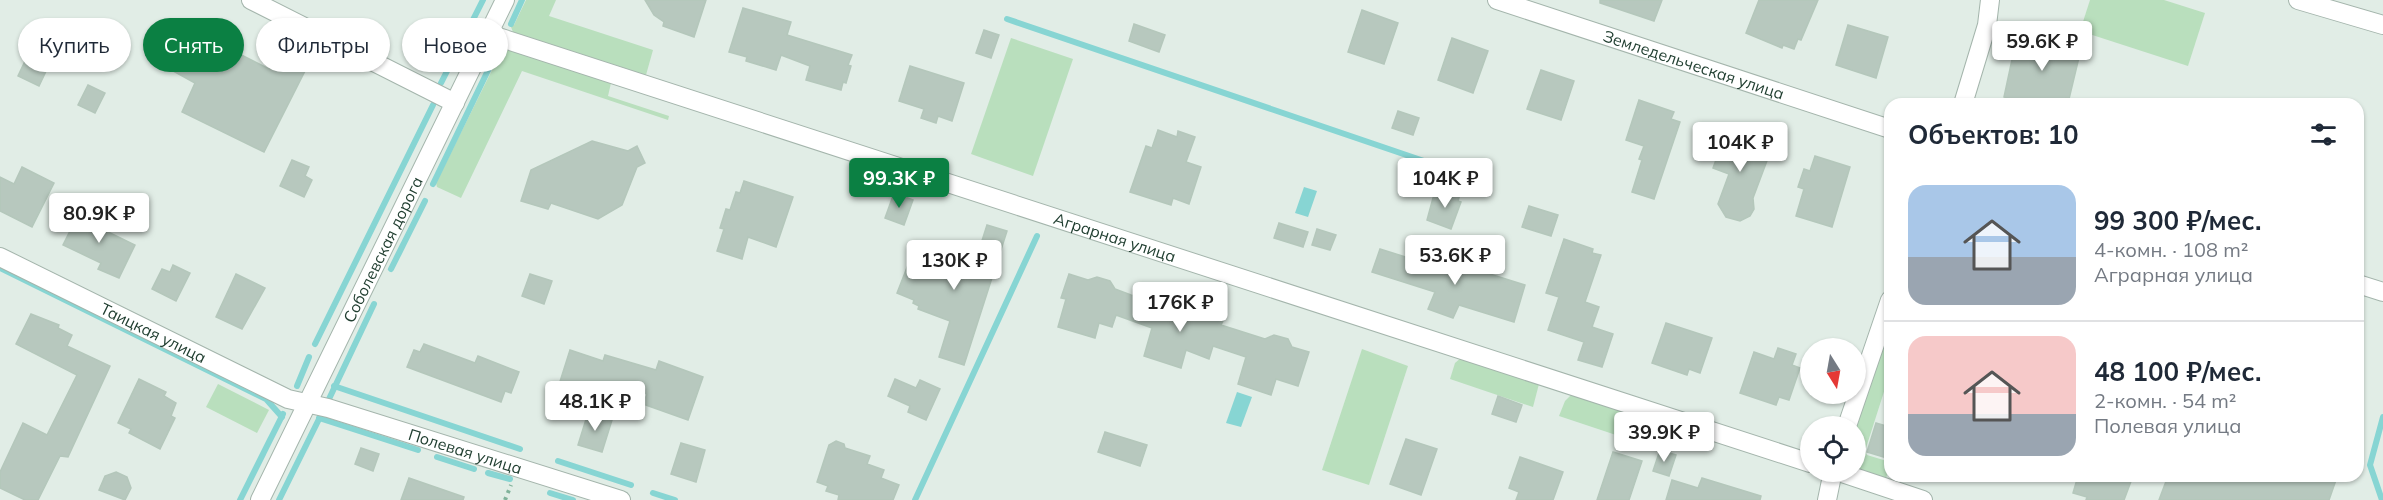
<!DOCTYPE html>
<html lang="ru">
<meta charset="utf-8">
<style>
body{margin:0;font-family:Mulish,sans-serif;background:#f6f6f7;color:#1f2937;height:100vh;display:flex;flex-direction:column;font-size:22px;white-space:nowrap}
*{box-sizing:border-box;margin:0}
p{font-size:20px;color:#747a83}
.icon{flex:none;width:33px;height:33px;fill:none;stroke:currentColor;stroke-width:2;stroke-linecap:round;stroke-linejoin:round}
.map{position:relative;flex:1;overflow:hidden}
.drawer{position:absolute;left:1884px;top:98px;width:480px;height:384px;display:flex;flex-direction:column;background:#fff;border-radius:18px;box-shadow:0 2px 4px #0004}
.drawer>*{flex:none}
.guide{position:absolute;left:18px;top:18px;width:570px;height:54px;display:flex;gap:12px}
.needle{width:39px;rotate:169deg}
.controls{position:absolute;left:1800px;top:338px;display:grid;gap:12px}
.controls a{display:grid;place-items:center;width:66px;height:66px;border-radius:50%;background:#fff;box-shadow:0 2px 4px #0004;font-size:30px}
.price{position:absolute;translate:-50% -51px;padding:0 14px;border-radius:6px;background:#fff;color:#222;font-size:20px;line-height:39px;filter:drop-shadow(0 2px 3px #0008)}
.price::after{content:'';position:absolute;left:50%;top:36px;width:18px;height:14px;margin-left:-9px;background:inherit;clip-path:polygon(0 0,100% 0,50% 100%)}
.price.selected{background:#0b8043;color:#fff}
ul{padding:0;list-style:none}
li{display:flex;align-items:center;gap:18px;height:150px;padding:0 24px}
li+li{border-top:2px solid #e0e1e3}
li span{display:grid;place-items:center;flex:none;width:168px;height:120px;border-radius:18px;color:#555}
li>.icon{margin-inline-start:auto}
span .icon{width:72px;height:72px;fill:#fffc;stroke-width:1}
li b{font-size:26px}
h2{display:flex;justify-content:space-between;align-items:center;height:72px;padding:0 24px;font-size:26px}
.chip{padding:0 21px;border-radius:27px;background:#fff;box-shadow:0 2px 4px #0004;font-size:21px;line-height:54px}
.chip.selected{background:#0b8043;color:#fff}
.map>svg:first-child{display:block}
</style>
<div class="map">
<svg width="2383" height="500" viewBox="0 0 2383 500">
<rect width="100%" height="100%" fill="#e1ede6"/>
<g fill="#b9dfbd">
<path d="M 526,0 L 556,0 L 549,16 L 653,50 L 646,75 L 513,32 L 509,22 L 514,25 Z"/>
<path d="M 2090,0 L 2164,0 L 2205,13 L 2188,66 L 2080,31 Z"/>
<path d="M 1011,38 L 1073,59 L 1033,176 L 971,154 Z"/>
<path d="M 503,47 L 611,83 L 608,96 L 669,116 L 668,120 L 522,71 L 461,198 L 437,187 L 436,183 L 496,62 L 500,62 L 499,58 L 492,55 L 497,48 Z"/>
<path d="M 1890,324 L 1890,373 L 1865,451 L 1867,455 L 1890,462 L 1886,479 L 1856,471 L 1856,426 Z"/>
<path d="M 1362,349 L 1408,366 L 1369,485 L 1322,470 Z"/>
<path d="M 1462,357 L 1539,384 L 1533,407 L 1450,379 L 1455,363 Z"/>
<path d="M 218,384 L 269,410 L 257,433 L 206,407 Z"/>
<path d="M 1573,393 L 1648,418 L 1649,428 L 1643,444 L 1559,416 L 1565,401 Z"/>
</g>
<g fill="#87d5d3">
<path d="M 1304,187 L 1317,191 L 1308,217 L 1295,213 Z"/>
<path d="M 1237,392 L 1252,397 L 1241,427 L 1226,423 Z"/>
</g>
<g fill="none" stroke-linecap="round" stroke-linejoin="round">
<g stroke="#87d5d3" stroke-width="6">
<path d="M 1007,19 L 1468,176"/>
<path d="M 511,24 L 522,0"/>
<path d="M 441,83 L 483,0"/>
<path d="M 433,184 L 495,56"/>
<path d="M 0,268 L 266,399 L 282,417"/>
<path d="M 391,269 L 425,201"/>
<path d="M 315,344 L 433,105"/>
<path d="M 297,386 L 309,357"/>
<path d="M 334,386 L 520,449"/>
<path d="M 329,399 L 374,304"/>
<path d="M 319,418 L 418,450"/>
<path d="M 437,457 L 474,469"/>
<path d="M 558,461 L 631,485"/>
<path d="M 488,473 L 510,479"/>
<path d="M 550,493 L 573,500"/>
<path d="M 653,493 L 675,500"/>
<path d="M 240,500 L 283,414"/>
<path d="M 279,500 L 321,415"/>
<path d="M 915,500 L 1037,236"/>
<path d="M 2382,500 L 2370,465 L 2383,417"/>
</g>
</g>
<g fill="#b7c8be" stroke="#b4c7bb" stroke-width="1.5">
<path d="M 645,0 L 706,0 L 694,37 L 663,26 L 664,22 L 654,15 Z"/>
<path d="M 1600,0 L 1662,0 L 1654,21 L 1600,3 Z"/>
<path d="M 1759,0 L 1818,0 L 1801,40 L 1798,39 L 1794,49 L 1783,45 L 1782,48 L 1746,33 Z"/>
<path d="M 743,8 L 791,22 L 787,35 L 852,55 L 848,65 L 851,66 L 846,83 L 843,82 L 841,90 L 806,80 L 810,66 L 781,55 L 776,70 L 746,61 L 747,57 L 729,52 Z"/>
<path d="M 1362,10 L 1398,23 L 1384,64 L 1348,52 Z"/>
<path d="M 1134,24 L 1165,35 L 1159,52 L 1129,41 Z"/>
<path d="M 1848,25 L 1888,37 L 1876,78 L 1836,65 Z"/>
<path d="M 984,30 L 999,35 L 991,58 L 976,53 Z"/>
<path d="M 2027,32 L 2081,49 L 2069,99 L 2066,98 L 2064,104 L 2027,104 L 2004,97 L 2013,55 L 2017,56 L 2020,53 Z"/>
<path d="M 189,33 L 204,41 L 206,37 L 269,69 L 282,44 L 311,59 L 264,152 L 182,112 L 195,83 L 173,71 Z"/>
<path d="M 1452,38 L 1488,51 L 1473,93 L 1438,80 Z"/>
<path d="M 26,59 L 47,69 L 39,86 L 18,76 Z"/>
<path d="M 910,66 L 964,83 L 952,121 L 938,116 L 936,123 L 921,118 L 924,109 L 899,101 Z"/>
<path d="M 1541,70 L 1574,81 L 1561,120 L 1527,109 Z"/>
<path d="M 88,85 L 105,93 L 95,113 L 78,105 Z"/>
<path d="M 1639,100 L 1674,112 L 1671,119 L 1680,122 L 1654,199 L 1632,192 L 1642,160 L 1639,159 L 1644,146 L 1626,140 Z"/>
<path d="M 1398,111 L 1419,118 L 1413,135 L 1392,128 Z"/>
<path d="M 1158,130 L 1177,137 L 1178,131 L 1195,137 L 1186,162 L 1201,167 L 1189,204 L 1173,198 L 1171,205 L 1130,192 L 1146,146 L 1152,148 Z"/>
<path d="M 1727,130 L 1762,139 L 1759,147 L 1771,150 L 1753,198 L 1754,209 L 1750,216 L 1740,221 L 1726,217 L 1718,204 L 1729,174 L 1713,168 Z"/>
<path d="M 592,141 L 628,151 L 637,146 L 645,163 L 637,167 L 622,205 L 598,219 L 551,203 L 548,209 L 521,201 L 531,170 Z"/>
<path d="M 1815,156 L 1850,167 L 1832,227 L 1796,216 L 1804,189 L 1798,187 L 1804,169 L 1810,171 Z"/>
<path d="M 292,160 L 309,167 L 305,176 L 312,180 L 304,197 L 280,186 Z"/>
<path d="M 22,167 L 54,183 L 32,227 L 0,211 L 0,177 L 14,184 Z"/>
<path d="M 744,181 L 793,197 L 776,247 L 748,237 L 742,259 L 717,251 L 724,229 L 720,228 L 726,209 L 730,210 L 736,192 L 740,193 Z"/>
<path d="M 1445,188 L 1460,194 L 1458,201 L 1461,202 L 1451,229 L 1427,220 L 1433,198 L 1437,194 L 1442,196 Z"/>
<path d="M 894,193 L 913,200 L 904,225 L 885,218 Z"/>
<path d="M 1529,206 L 1558,215 L 1551,236 L 1522,227 Z"/>
<path d="M 81,209 L 109,223 L 106,231 L 135,245 L 119,278 L 98,269 L 101,263 L 63,245 Z"/>
<path d="M 1279,223 L 1308,232 L 1303,247 L 1274,238 Z"/>
<path d="M 987,225 L 1007,231 L 964,365 L 939,357 L 950,321 L 918,309 L 919,306 L 913,303 L 914,300 L 897,293 L 915,247 L 973,269 Z"/>
<path d="M 1317,229 L 1336,235 L 1330,250 L 1312,245 Z"/>
<path d="M 1564,239 L 1593,249 L 1592,253 L 1601,255 L 1585,302 L 1599,307 L 1592,327 L 1613,334 L 1602,367 L 1578,360 L 1584,342 L 1548,330 L 1559,297 L 1546,293 Z"/>
<path d="M 1380,249 L 1444,269 L 1447,262 L 1476,273 L 1477,270 L 1525,285 L 1514,322 L 1459,305 L 1453,318 L 1428,309 L 1435,292 L 1372,272 Z"/>
<path d="M 173,265 L 190,273 L 176,301 L 152,289 L 162,269 L 170,272 Z"/>
<path d="M 236,274 L 265,288 L 242,329 L 216,317 Z"/>
<path d="M 530,274 L 552,281 L 544,304 L 522,296 Z"/>
<path d="M 1069,274 L 1088,280 L 1097,277 L 1110,281 L 1115,289 L 1131,295 L 1223,321 L 1221,325 L 1265,339 L 1274,335 L 1288,339 L 1292,347 L 1309,352 L 1298,386 L 1276,379 L 1271,395 L 1238,384 L 1246,357 L 1213,346 L 1209,359 L 1186,350 L 1181,368 L 1144,356 L 1152,328 L 1116,315 L 1112,327 L 1099,323 L 1095,338 L 1058,327 L 1066,299 L 1061,298 Z"/>
<path d="M 31,314 L 59,325 L 58,328 L 72,335 L 67,346 L 110,366 L 68,457 L 60,456 L 38,500 L 25,500 L 0,488 L 0,472 L 23,423 L 47,435 L 77,375 L 16,344 Z"/>
<path d="M 1666,323 L 1712,338 L 1700,373 L 1689,369 L 1687,375 L 1652,363 Z"/>
<path d="M 424,344 L 475,363 L 478,356 L 519,372 L 511,393 L 505,391 L 501,402 L 407,367 L 414,350 L 420,352 Z"/>
<path d="M 1778,348 L 1796,354 L 1792,365 L 1800,368 L 1789,400 L 1779,397 L 1776,405 L 1740,393 L 1754,352 L 1774,359 Z"/>
<path d="M 570,350 L 603,361 L 605,355 L 656,370 L 659,361 L 703,377 L 688,420 L 643,404 L 647,394 L 611,383 L 604,405 L 557,391 Z"/>
<path d="M 139,379 L 166,392 L 164,396 L 176,403 L 171,416 L 175,418 L 160,449 L 129,433 L 131,429 L 118,423 Z"/>
<path d="M 895,379 L 916,388 L 920,380 L 940,389 L 926,420 L 908,412 L 910,406 L 888,396 Z"/>
<path d="M 1498,396 L 1522,405 L 1516,422 L 1492,414 Z"/>
<path d="M 588,413 L 612,420 L 602,452 L 578,445 Z"/>
<path d="M 1876,423 L 1890,427 L 1890,459 L 1867,452 Z"/>
<path d="M 1105,432 L 1147,445 L 1140,466 L 1098,452 Z"/>
<path d="M 1406,439 L 1437,449 L 1421,495 L 1390,484 Z"/>
<path d="M 836,441 L 844,444 L 845,448 L 870,456 L 867,464 L 884,470 L 881,478 L 899,485 L 893,500 L 838,500 L 839,495 L 826,491 L 828,486 L 817,482 L 829,445 Z"/>
<path d="M 681,443 L 705,450 L 696,482 L 671,474 Z"/>
<path d="M 361,448 L 379,454 L 373,471 L 355,464 Z"/>
<path d="M 1660,450 L 1676,455 L 1669,476 L 1653,471 Z"/>
<path d="M 1613,452 L 1642,461 L 1629,500 L 1597,500 Z"/>
<path d="M 1520,457 L 1563,472 L 1553,500 L 1516,500 L 1519,492 L 1509,488 Z"/>
<path d="M 116,472 L 127,477 L 131,488 L 125,500 L 99,490 L 105,476 Z"/>
<path d="M 2078,476 L 2133,476 L 2124,500 L 2086,500 L 2087,497 L 2073,493 Z"/>
<path d="M 2168,476 L 2323,476 L 2336,480 L 2329,500 L 2159,500 Z"/>
<path d="M 409,478 L 464,497 L 463,500 L 401,500 Z"/>
<path d="M 1702,478 L 1761,496 L 1760,500 L 1666,500 L 1672,480 L 1698,488 Z"/>
</g>
<g fill="none" stroke-linecap="round" stroke-linejoin="round">
<g stroke="#a4b5ac" stroke-width="20">
<g id="minor">
<path d="M 251,0 L 455,103"/>
<path id="s1" d="M 1497,0 L 1890,129"/>
<path d="M 2298,0 L 2383,25"/>
<path id="s2" d="M 489,34 L 1810,463"/>
<path d="M 1963,104 L 1987,25 L 1990,0"/>
<path id="s3" d="M 0,257 L 288,399 L 328,408 L 621,500"/>
<path d="M 2358,284 L 2383,292"/>
<path d="M 1847,426 L 1890,300"/>
<path d="M 1836,471 L 1923,500"/>
<path id="s4" d="M 260,500 L 505,0"/>
<path d="M 1827,500 L 1833,471"/>
</g>
</g>
<path stroke="#80b29a" stroke-width="4" stroke-dasharray="3 4.5" stroke-linecap="butt" d="M 505,500 L 511,485"/>
<use href="#minor" stroke="#fff" stroke-width="18"/>
</g>
<g text-anchor="middle" dominant-baseline="central" stroke-width="6" stroke-linejoin="round" paint-order="stroke">
<g font-size="16" fill="#213f31" stroke="#f2f9f4">
<text stroke="none"><textPath href="#s1" startOffset="207">Земледельческая улица</textPath></text>
<text stroke="none"><textPath href="#s2" startOffset="658">Аграрная улица</textPath></text>
<text stroke="none"><textPath href="#s4" startOffset="279">Соболевская дорога</textPath></text>
<text stroke="none"><textPath href="#s3" startOffset="171">Таицкая улица</textPath></text>
<text stroke="none"><textPath href="#s3" startOffset="506">Полевая улица</textPath></text>
</g>
</g>
</svg>
<div class="controls">
<a><svg class="needle" viewBox="-14 -14 28 28"><path d="M0-13l5 13h-10z" fill="#e53935"/><path d="M0 13l5-13h-10z" fill="#747a83"/></svg></a>
<a><svg class="icon" aria-label="locate" viewBox="0 0 24 24"><circle cx="12" cy="12" r="6"/><path d="M12 2v4M12 18v4M2 12h4M18 12h4"/></svg></a>
</div>
<b class="price" style="left:2042px;top:72px">59.6K ₽</b>
<b class="price" style="left:1740px;top:173px">104K ₽</b>
<b class="price selected" style="left:899px;top:209px">99.3K ₽</b>
<b class="price" style="left:1445px;top:209px">104K ₽</b>
<b class="price" style="left:99px;top:244px">80.9K ₽</b>
<b class="price" style="left:1455px;top:286px">53.6K ₽</b>
<b class="price" style="left:954px;top:291px">130K ₽</b>
<b class="price" style="left:1180px;top:333px">176K ₽</b>
<b class="price" style="left:595px;top:432px">48.1K ₽</b>
<b class="price" style="left:1664px;top:463px">39.9K ₽</b>
<div class="guide">
<a class="chip">Купить</a>
<a class="chip selected">Снять</a>
<a class="chip">Фильтры</a>
<a class="chip">Новое</a>
</div>
<section class="drawer">
<h2>Объектов: 10<svg class="icon" aria-label="filters" viewBox="0 0 24 24"><path d="M4 7h16M4 17h16"/><circle cx="9" cy="7" r="2"/><circle cx="15" cy="17" r="2"/></svg></h2>
<ul>
<li><span style="background:linear-gradient(#a9c7e8 60%,#9aa5b1 0)"><svg class="icon" aria-label="home" viewBox="0 0 24 24"><path d="M3 11l9-7 9 7M6 9v11h12V9"/></svg></span><div><b>99 300 ₽/мес.</b><p>4-комн. · 108 m²</p><p>Аграрная улица</p></div></li>
<li><span style="background:linear-gradient(#f6c9c9 65%,#9aa5b1 0)"><svg class="icon" aria-label="home" viewBox="0 0 24 24"><path d="M3 11l9-7 9 7M6 9v11h12V9"/></svg></span><div><b>48 100 ₽/мес.</b><p>2-комн. · 54 m²</p><p>Полевая улица</p></div></li>
</ul>
</section>
</div>
